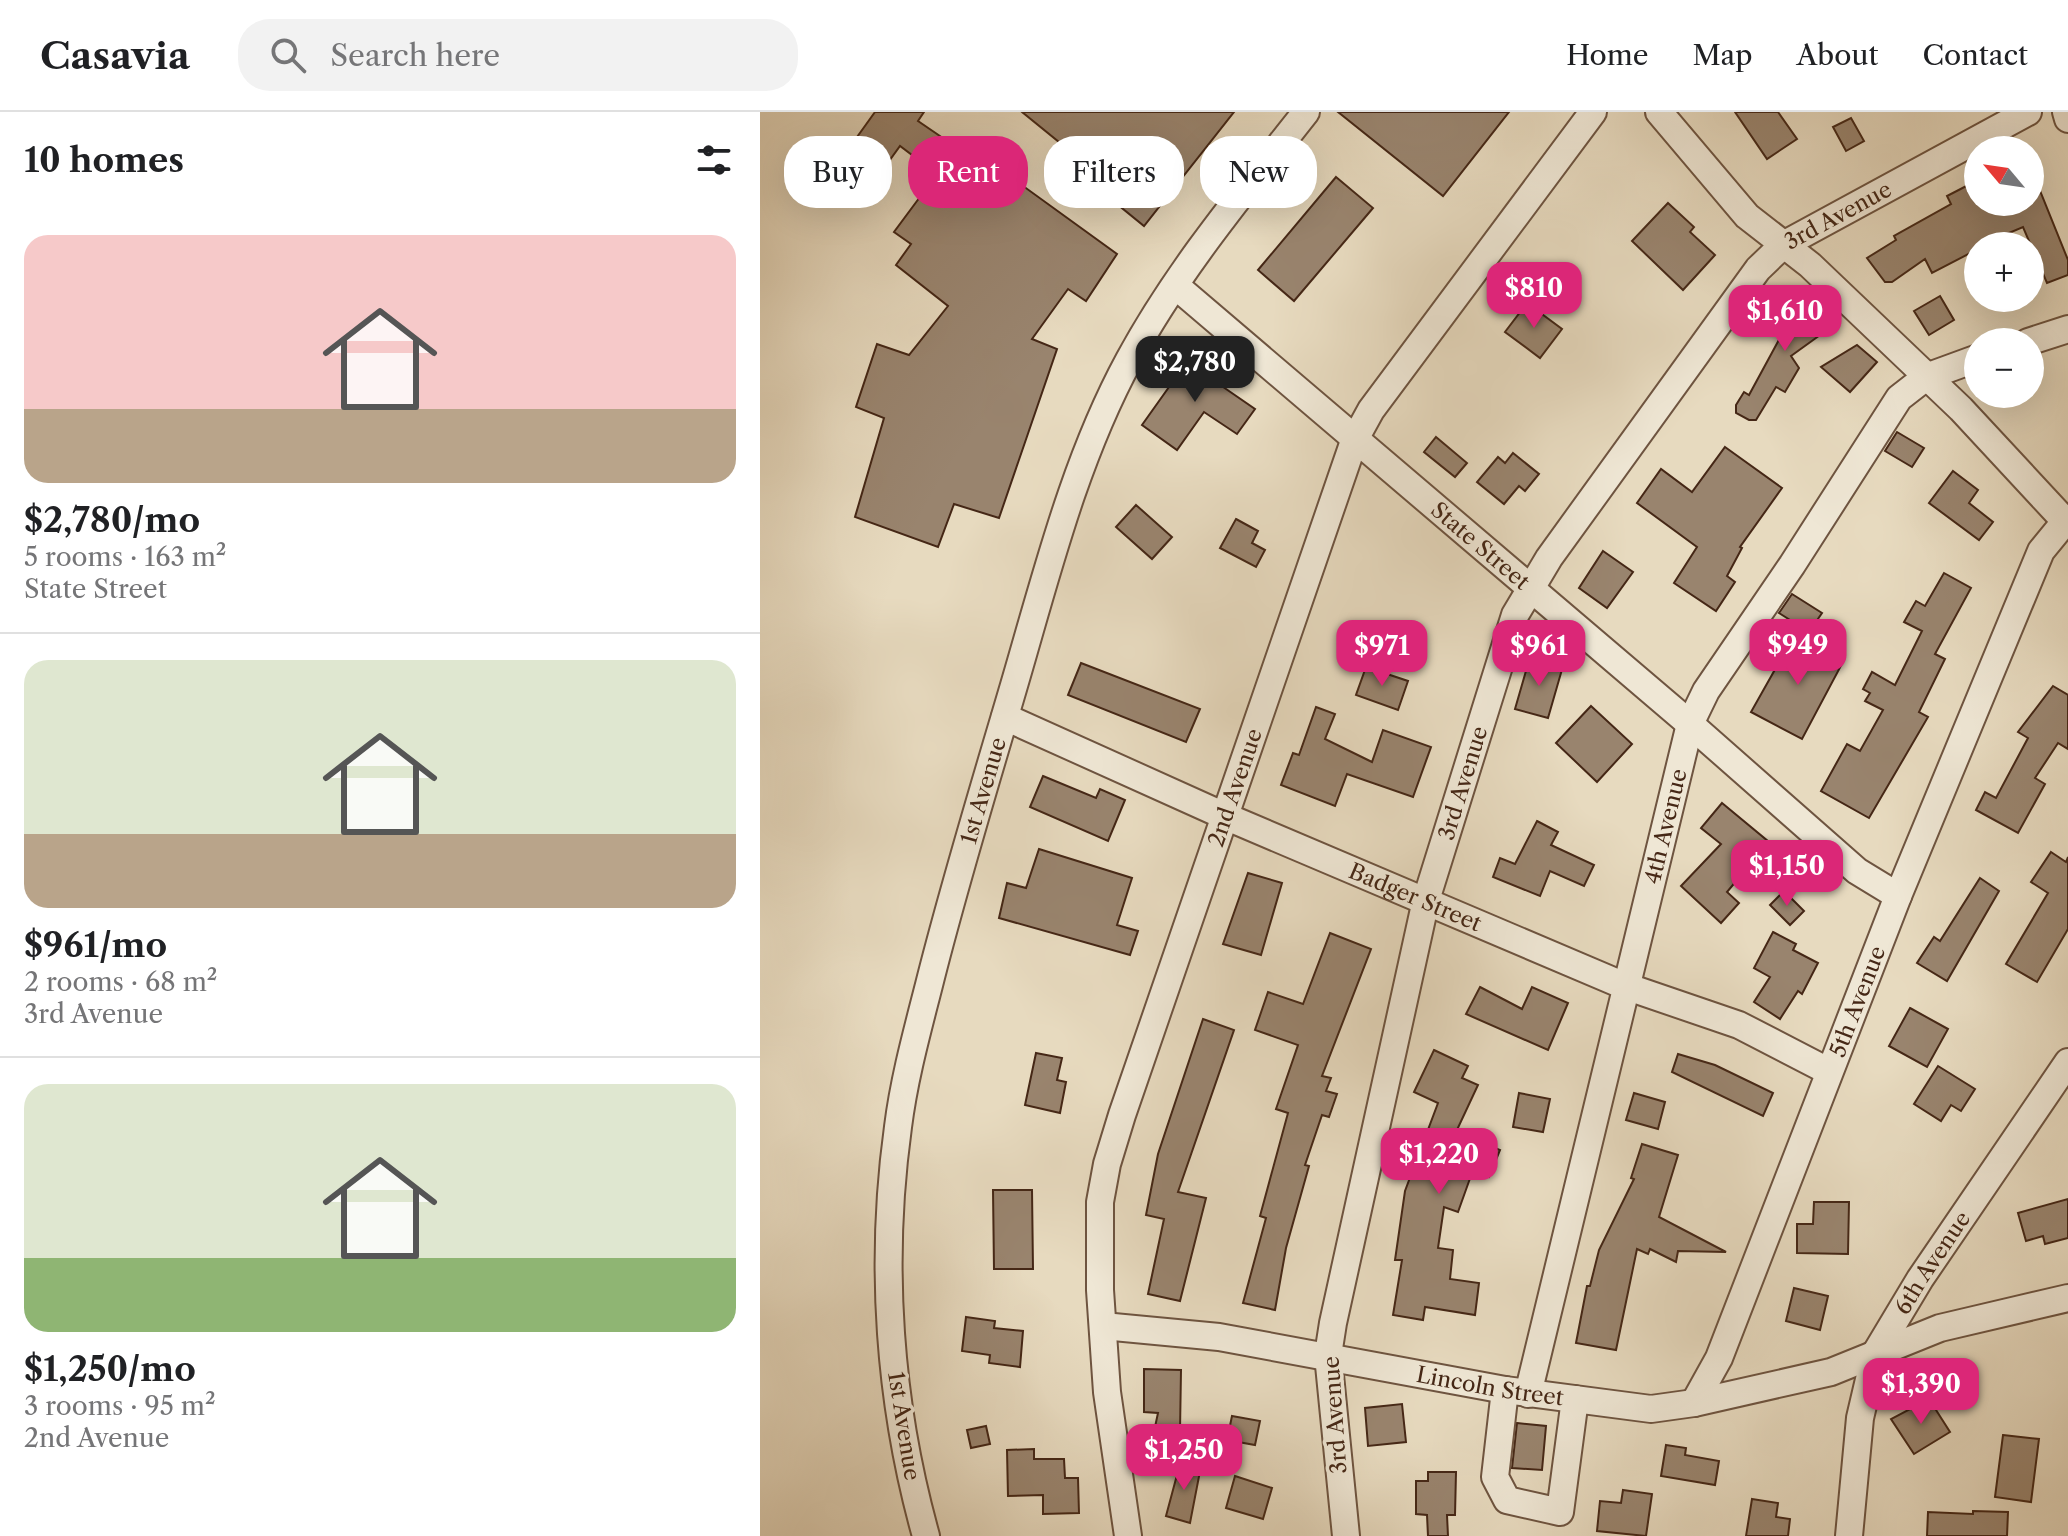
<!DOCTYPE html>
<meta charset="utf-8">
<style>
body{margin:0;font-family:"Libre Caslon Text",serif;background:#f2f2f2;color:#202124;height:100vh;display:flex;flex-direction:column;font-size:30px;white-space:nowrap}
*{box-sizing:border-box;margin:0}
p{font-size:26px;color:#757577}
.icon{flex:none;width:44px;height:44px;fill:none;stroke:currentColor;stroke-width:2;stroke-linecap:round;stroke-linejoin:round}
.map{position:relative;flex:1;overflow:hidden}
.sheet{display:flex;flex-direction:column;background:#fff;width:760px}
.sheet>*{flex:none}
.top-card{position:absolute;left:24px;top:24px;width:760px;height:72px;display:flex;gap:16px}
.needle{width:52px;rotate:299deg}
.tools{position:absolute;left:1204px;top:24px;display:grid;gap:16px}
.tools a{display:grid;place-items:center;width:80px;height:80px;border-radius:50%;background:#fff;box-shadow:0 8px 32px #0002;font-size:40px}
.price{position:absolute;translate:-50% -68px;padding:0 18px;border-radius:16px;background:#db2777;color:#fff;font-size:26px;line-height:52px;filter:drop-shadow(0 2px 4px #0008)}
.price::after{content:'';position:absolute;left:50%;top:48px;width:24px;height:18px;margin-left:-12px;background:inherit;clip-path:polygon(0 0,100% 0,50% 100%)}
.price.active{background:#222;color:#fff}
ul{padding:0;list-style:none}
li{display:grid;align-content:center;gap:16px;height:424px;padding:0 24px}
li+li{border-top:2px solid #e0e0e0}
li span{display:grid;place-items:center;height:248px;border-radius:24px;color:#555}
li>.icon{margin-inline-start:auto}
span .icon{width:144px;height:144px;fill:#fffc;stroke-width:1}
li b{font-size:34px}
h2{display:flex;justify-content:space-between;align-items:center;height:96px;padding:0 24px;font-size:34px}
.tag{padding:0 28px;border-radius:32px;background:#fff;box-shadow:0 8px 32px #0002;font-size:28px;line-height:72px}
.tag.active{background:#db2777;color:#fff}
header{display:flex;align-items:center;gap:48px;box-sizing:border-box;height:112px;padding:0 40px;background:#fff;border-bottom:2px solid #e0e0e0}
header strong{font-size:38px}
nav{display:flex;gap:44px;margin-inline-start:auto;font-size:28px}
.search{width:560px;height:72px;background:#f2f2f2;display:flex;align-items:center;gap:20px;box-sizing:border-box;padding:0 28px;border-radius:32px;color:#757577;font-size:30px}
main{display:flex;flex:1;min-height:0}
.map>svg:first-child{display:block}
</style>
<header>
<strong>Casavia</strong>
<div class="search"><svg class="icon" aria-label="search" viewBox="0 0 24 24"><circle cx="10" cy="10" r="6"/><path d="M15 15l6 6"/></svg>Search here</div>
<nav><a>Home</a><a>Map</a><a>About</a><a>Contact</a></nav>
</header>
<main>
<section class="sheet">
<h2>10 homes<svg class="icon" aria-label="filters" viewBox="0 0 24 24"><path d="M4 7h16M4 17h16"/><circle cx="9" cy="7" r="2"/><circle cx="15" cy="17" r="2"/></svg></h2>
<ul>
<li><span style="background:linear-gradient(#f6c9c9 70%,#b9a48a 0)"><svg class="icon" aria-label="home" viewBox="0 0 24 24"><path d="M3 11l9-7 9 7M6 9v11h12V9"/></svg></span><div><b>$2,780/mo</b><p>5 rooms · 163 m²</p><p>State Street</p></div></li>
<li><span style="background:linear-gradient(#dfe7d0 70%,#b9a48a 0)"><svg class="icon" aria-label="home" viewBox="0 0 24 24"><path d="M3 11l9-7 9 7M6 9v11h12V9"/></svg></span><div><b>$961/mo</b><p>2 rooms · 68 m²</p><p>3rd Avenue</p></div></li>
<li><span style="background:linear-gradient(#dfe7d0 70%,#8fb573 0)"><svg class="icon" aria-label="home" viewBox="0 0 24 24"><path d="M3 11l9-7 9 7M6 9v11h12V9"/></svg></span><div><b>$1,250/mo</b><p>3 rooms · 95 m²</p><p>2nd Avenue</p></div></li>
</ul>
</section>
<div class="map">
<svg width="1308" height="1424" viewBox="0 0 1308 1424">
<rect width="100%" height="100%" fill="#e7dabf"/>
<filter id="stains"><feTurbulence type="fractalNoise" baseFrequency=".0025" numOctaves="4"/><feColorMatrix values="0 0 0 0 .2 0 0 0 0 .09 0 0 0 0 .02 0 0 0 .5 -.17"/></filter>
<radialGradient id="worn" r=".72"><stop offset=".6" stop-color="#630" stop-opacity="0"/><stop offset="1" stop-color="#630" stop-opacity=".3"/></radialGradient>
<g fill="#99846e" stroke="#452716" stroke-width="2">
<path d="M 115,0 L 164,0 L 158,9 L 237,63 L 241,58 L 357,142 L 326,189 L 308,177 L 272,227 L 297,237 L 239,406 L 194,392 L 178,435 L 95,405 L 124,306 L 96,295 L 117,232 L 149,243 L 188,194 L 136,153 L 151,132 L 134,120 L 177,62 L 140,34 L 119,63 L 87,39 Z"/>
<path d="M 262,0 L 474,0 L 384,114 L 314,57 L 321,48 Z"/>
<path d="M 578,0 L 749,0 L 683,84 Z"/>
<path d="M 975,0 L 1018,0 L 1037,27 L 1007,47 Z"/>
<path d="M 1091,6 L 1104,29 L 1086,39 L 1073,15 Z"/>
<path d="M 1270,54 L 1308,148 L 1308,163 L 1287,171 L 1263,115 L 1218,134 L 1218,137 L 1172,161 L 1165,147 L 1132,170 L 1125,170 L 1107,146 L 1136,128 L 1134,124 L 1191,92 L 1187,84 L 1218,68 L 1218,90 L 1270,90 Z"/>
<path d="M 576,65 L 613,96 L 534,189 L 498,158 Z"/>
<path d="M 908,91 L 934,115 L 930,120 L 955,143 L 923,178 L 872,129 Z"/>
<path d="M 1029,178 L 1068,201 L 1066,206 L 1074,213 L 1031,244 L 1039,256 L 1025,280 L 1016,275 L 996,308 L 989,308 L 976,301 L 976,293 L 984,280 L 989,283 L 1021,224 L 1018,222 L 1028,205 L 1017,199 Z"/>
<path d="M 1180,184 L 1194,208 L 1169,223 L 1154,199 Z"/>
<path d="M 767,191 L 802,217 L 780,246 L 745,220 Z"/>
<path d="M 1097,233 L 1117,250 L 1090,280 L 1061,255 Z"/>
<path d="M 427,242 L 456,262 L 453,268 L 495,297 L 477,322 L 444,300 L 417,338 L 382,313 L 409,275 L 405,272 Z"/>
<path d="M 1137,320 L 1164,336 L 1152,355 L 1125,339 Z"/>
<path d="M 676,325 L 707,351 L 695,365 L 664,340 Z"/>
<path d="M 965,335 L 1022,376 L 980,435 L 982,436 L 967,464 L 975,470 L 956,499 L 914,471 L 937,435 L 877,391 L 901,357 L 932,380 Z"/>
<path d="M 753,341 L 779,362 L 765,379 L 759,374 L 744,392 L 717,370 L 738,345 L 745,351 Z"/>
<path d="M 1193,359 L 1218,378 L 1209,391 L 1233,410 L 1219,428 L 1169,391 Z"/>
<path d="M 376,393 L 412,425 L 392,447 L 356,415 Z"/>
<path d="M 476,407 L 498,419 L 492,431 L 505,438 L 496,455 L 460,436 Z"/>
<path d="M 843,439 L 873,460 L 847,496 L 819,476 Z"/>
<path d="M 1184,461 L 1211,476 L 1175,542 L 1185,547 L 1159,600 L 1168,605 L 1109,706 L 1061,679 L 1087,632 L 1100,639 L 1123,598 L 1105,589 L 1110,581 L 1103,577 L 1112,560 L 1135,573 L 1162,519 L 1144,510 L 1156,489 L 1165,494 Z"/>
<path d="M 1032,482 L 1062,501 L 1049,520 L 1019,501 Z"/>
<path d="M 1035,522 L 1084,548 L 1042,627 L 991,600 Z"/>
<path d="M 770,545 L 803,554 L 788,606 L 755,597 Z"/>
<path d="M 321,551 L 440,597 L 426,630 L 308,583 Z"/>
<path d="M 606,555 L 648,569 L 638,598 L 596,583 Z"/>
<path d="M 1293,574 L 1308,583 L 1308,637 L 1298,631 L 1275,666 L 1285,672 L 1258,721 L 1216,698 L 1225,680 L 1236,686 L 1268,626 L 1258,620 Z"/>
<path d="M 831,594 L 872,632 L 837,670 L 796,631 Z"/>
<path d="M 556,595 L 575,602 L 565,627 L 612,650 L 623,618 L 671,635 L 653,685 L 587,662 L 575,694 L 521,673 L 533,641 L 539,643 Z"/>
<path d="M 283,664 L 336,686 L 340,677 L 365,688 L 348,729 L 270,695 Z"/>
<path d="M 962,691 L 1009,730 L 967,780 L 979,791 L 961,811 L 921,774 L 961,732 L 941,716 Z"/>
<path d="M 777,709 L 798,720 L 791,733 L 834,753 L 824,774 L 790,759 L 780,784 L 733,765 L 740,746 L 755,752 Z"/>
<path d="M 279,737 L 372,766 L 357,813 L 378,819 L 370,843 L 239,806 L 247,771 L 266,776 Z"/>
<path d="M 1291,740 L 1306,750 L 1308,745 L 1308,817 L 1277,870 L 1246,852 L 1288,781 L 1271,770 Z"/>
<path d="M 488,761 L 522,771 L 501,843 L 463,832 Z"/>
<path d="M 1220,766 L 1239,779 L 1187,869 L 1157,851 L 1174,825 L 1180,829 Z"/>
<path d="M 1024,779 L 1044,799 L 1030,813 L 1010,793 Z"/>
<path d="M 1013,820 L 1036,832 L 1033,838 L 1058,851 L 1042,882 L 1038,879 L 1020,907 L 994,890 L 1010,865 L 994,856 Z"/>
<path d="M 570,821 L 611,837 L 562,964 L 571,966 L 566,979 L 577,982 L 569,1005 L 562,1003 L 545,1053 L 549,1054 L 526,1136 L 515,1198 L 483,1191 L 506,1106 L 500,1104 L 528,1001 L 516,997 L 538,933 L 495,918 L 508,880 L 543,892 Z"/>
<path d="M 720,875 L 762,897 L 772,875 L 808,891 L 788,938 L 706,902 Z"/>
<path d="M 1150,896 L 1188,917 L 1167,955 L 1129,934 Z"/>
<path d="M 443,907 L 474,918 L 418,1080 L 446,1086 L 420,1189 L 388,1182 L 404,1107 L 386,1103 L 398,1042 Z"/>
<path d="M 674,938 L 708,954 L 702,966 L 718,973 L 696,1020 L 740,1038 L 729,1065 L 713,1058 L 698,1100 L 684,1095 L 678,1136 L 693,1138 L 690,1167 L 719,1171 L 715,1203 L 665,1195 L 663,1208 L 633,1203 L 642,1148 L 635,1148 L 645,1079 L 678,991 L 654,980 Z"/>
<path d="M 276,941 L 302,946 L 297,968 L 306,970 L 300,1001 L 265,993 Z"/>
<path d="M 918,942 L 955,953 L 1013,981 L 1003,1004 L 912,960 Z"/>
<path d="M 1178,954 L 1215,977 L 1201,999 L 1191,993 L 1181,1009 L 1154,992 Z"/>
<path d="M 759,981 L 790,987 L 783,1020 L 753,1015 Z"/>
<path d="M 874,981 L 905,990 L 898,1017 L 866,1008 Z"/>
<path d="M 882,1032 L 918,1043 L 899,1105 L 966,1140 L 918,1139 L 916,1150 L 890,1137 L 888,1142 L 877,1137 L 856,1238 L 816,1231 L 827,1174 L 830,1174 L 839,1138 L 874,1067 L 871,1066 Z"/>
<path d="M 233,1078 L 272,1078 L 273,1157 L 234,1157 Z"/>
<path d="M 1308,1087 L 1308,1126 L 1285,1132 L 1283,1124 L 1266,1129 L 1258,1101 Z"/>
<path d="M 1054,1090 L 1089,1090 L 1088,1142 L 1037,1141 L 1037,1112 L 1053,1112 Z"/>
<path d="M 1034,1176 L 1068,1184 L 1060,1218 L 1026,1209 Z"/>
<path d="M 206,1205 L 235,1209 L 234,1216 L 263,1219 L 260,1255 L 229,1251 L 230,1243 L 202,1239 Z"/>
<path d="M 384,1257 L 421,1258 L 420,1319 L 395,1315 L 398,1301 L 384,1300 Z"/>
<path d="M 1169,1287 L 1190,1320 L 1154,1342 L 1131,1307 Z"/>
<path d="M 642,1292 L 646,1330 L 608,1334 L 605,1296 Z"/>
<path d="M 472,1304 L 500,1309 L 495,1333 L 467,1328 Z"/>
<path d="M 757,1311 L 786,1314 L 782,1358 L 752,1356 Z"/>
<path d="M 226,1314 L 230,1332 L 211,1336 L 207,1318 Z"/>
<path d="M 1243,1323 L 1279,1327 L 1271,1390 L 1235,1385 Z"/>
<path d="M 906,1333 L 926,1336 L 925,1343 L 959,1349 L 955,1373 L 901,1364 Z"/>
<path d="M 274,1337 L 274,1347 L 304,1347 L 305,1366 L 318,1366 L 319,1401 L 283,1402 L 283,1383 L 248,1384 L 247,1338 Z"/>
<path d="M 421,1348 L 441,1354 L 430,1411 L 406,1404 Z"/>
<path d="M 668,1360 L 696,1360 L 695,1403 L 687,1403 L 688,1424 L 668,1424 L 667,1403 L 656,1402 L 656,1369 L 668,1369 Z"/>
<path d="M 475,1364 L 512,1376 L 503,1407 L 466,1396 Z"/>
<path d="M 863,1378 L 892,1382 L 886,1424 L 837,1419 L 840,1389 L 861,1391 Z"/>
<path d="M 992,1387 L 1018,1391 L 1016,1405 L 1030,1407 L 1028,1424 L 986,1424 Z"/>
<path d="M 1213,1399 L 1248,1400 L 1247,1424 L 1167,1424 L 1168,1400 L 1213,1402 Z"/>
</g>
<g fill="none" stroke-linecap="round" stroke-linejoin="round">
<g stroke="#6e5440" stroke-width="30">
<g id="minor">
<path d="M 899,0 L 987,104 L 1050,153 L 1201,297 L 1304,408"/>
<path d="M 1306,0 L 1308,7"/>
<path id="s1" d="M 416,174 L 930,612 L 1097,759 L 1138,784"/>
<path d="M 1268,230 L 1308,217"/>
<path id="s2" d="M 245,605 L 467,705 L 865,874 L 979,913 L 1068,959"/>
<path id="s3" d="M 343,1214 L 459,1225 L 745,1278 L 891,1297 L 934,1291 L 1071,1260 L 1180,1216 L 1308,1186"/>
<path d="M 745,1278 L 735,1365 L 747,1388 L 800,1400 L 815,1287"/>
<path id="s4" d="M 768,1282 L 930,612 L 946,579 L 1032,453 L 1139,286 L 1166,265 L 1218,246"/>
<path id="s5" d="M 934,1291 L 959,1246 L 1138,784 L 1281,439 L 1308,406"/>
<path id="s6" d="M 166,1424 C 129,1292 119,1152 138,1015 C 144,967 157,920 169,873 C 193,777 222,682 250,587 C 284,473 312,353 369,248 C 417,159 484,79 546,0"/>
<path id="s7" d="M 368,1424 L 347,1280 L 340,1178 L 340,1090 L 347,1052 L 362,1003 L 594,329 L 611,298 L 833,0"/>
<path id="s8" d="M 586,1424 L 568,1243 L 573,1211 L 666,788 L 755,503 L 789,446 L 998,157 L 1023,133 L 1268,0"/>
<path id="s9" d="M 1089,1424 L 1100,1306 L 1115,1242 L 1160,1167 L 1308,950"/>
</g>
</g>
<use href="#minor" stroke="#efe7d5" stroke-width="26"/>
</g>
<g text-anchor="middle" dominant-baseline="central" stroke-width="7" stroke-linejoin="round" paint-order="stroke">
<g font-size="22" fill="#452716" stroke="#efe7d5">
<text stroke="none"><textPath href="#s8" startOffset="1466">3rd Avenue</textPath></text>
<text stroke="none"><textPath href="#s1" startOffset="400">State Street</textPath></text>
<text stroke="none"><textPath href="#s8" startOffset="770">3rd Avenue</textPath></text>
<text stroke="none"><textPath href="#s7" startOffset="772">2nd Avenue</textPath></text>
<text stroke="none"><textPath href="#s6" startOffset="760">1st Avenue</textPath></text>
<text stroke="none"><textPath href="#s4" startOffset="584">4th Avenue</textPath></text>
<text stroke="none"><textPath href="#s2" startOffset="448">Badger Street</textPath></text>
<text stroke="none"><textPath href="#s5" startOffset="434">5th Avenue</textPath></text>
<text stroke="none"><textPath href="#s9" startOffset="292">6th Avenue</textPath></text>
<text stroke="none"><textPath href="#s3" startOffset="392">Lincoln Street</textPath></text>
<text transform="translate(575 1303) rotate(-94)">3rd Avenue</text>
<text transform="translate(144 1314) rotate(81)">1st Avenue</text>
</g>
</g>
<rect width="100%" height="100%" filter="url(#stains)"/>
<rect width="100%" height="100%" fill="url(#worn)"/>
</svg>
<div class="tools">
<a><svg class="needle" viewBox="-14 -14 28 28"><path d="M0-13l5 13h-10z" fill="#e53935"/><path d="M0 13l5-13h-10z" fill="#757577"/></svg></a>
<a>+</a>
<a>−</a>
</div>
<b class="price" style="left:774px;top:218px">$810</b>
<b class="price" style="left:1025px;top:241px">$1,610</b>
<b class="price active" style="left:435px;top:292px">$2,780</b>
<b class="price" style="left:1038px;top:575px">$949</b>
<b class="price" style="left:622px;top:576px">$971</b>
<b class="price" style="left:779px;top:576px">$961</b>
<b class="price" style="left:1027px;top:796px">$1,150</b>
<b class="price" style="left:679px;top:1084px">$1,220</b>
<b class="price" style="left:1161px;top:1314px">$1,390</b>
<b class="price" style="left:424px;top:1380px">$1,250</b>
<div class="top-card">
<a class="tag">Buy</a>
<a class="tag active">Rent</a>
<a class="tag">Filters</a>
<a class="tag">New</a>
</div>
</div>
</main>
